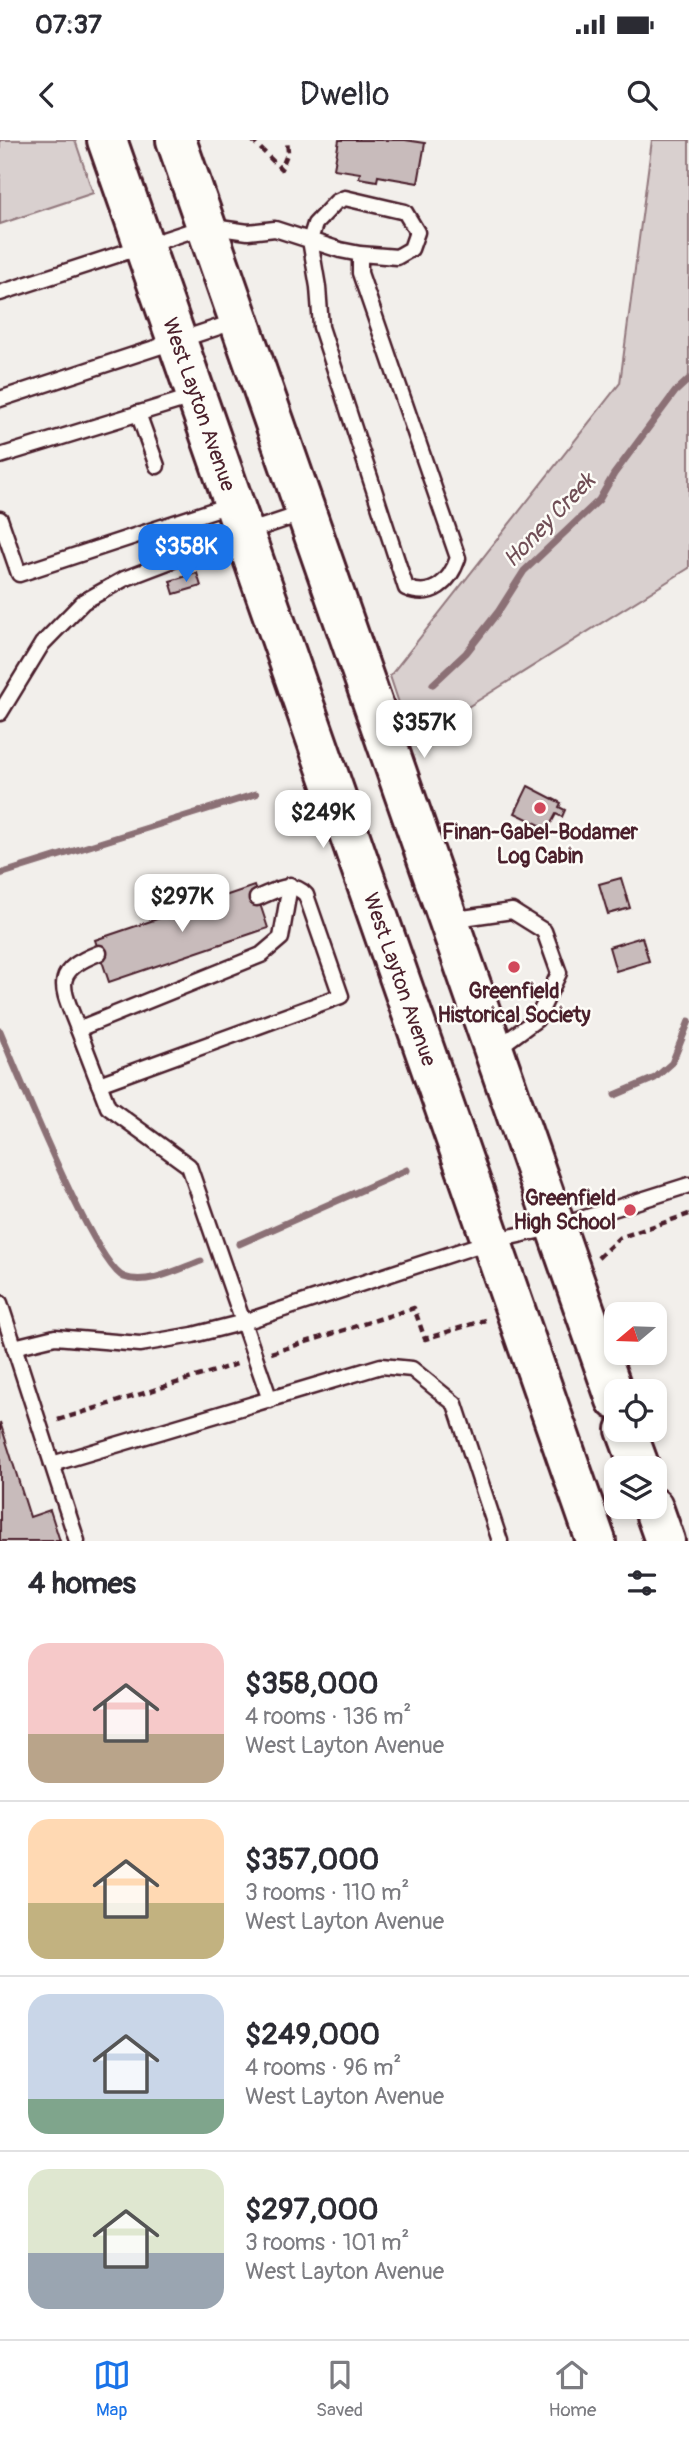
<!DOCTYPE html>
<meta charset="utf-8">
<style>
body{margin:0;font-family:Pangolin,sans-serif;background:#f2f2f3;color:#2b2b33;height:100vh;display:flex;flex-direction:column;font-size:26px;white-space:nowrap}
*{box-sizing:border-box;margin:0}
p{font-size:23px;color:#7c7c81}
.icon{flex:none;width:38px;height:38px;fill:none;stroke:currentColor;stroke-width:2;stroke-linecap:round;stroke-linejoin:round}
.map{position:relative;height:1401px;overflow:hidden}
.panel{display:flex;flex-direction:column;background:#fff;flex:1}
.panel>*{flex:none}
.needle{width:46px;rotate:251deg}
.buttons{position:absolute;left:604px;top:1162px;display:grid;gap:14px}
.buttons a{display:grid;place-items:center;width:63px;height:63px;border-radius:14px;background:#fff;box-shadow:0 4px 10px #0003;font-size:35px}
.price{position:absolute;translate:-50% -60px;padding:0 16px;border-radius:14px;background:#fff;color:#222;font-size:23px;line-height:46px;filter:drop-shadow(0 2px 4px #0008)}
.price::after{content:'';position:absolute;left:50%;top:42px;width:21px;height:16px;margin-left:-10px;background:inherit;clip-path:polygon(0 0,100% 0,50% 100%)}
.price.current{background:#1a73e8;color:#fff}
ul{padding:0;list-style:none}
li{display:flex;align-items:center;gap:21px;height:175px;padding:0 28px}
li+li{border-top:2px solid #e1e1e2}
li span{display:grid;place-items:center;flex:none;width:196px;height:140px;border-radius:21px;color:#555}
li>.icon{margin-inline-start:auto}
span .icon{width:84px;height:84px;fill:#fffc;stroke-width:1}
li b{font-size:30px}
h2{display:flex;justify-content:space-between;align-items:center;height:84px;padding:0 28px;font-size:30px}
.status{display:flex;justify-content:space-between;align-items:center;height:49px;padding:0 35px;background:#fff;direction:ltr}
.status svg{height:19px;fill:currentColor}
header{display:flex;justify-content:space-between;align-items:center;height:91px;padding:0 28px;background:#fff;font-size:32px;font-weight:600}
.menu{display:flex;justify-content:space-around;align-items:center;height:98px;border-top:2px solid #e1e1e2;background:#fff;font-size:19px;color:#7c7c81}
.menu a{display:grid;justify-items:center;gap:4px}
.menu .current{color:#1a73e8}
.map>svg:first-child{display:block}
</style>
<div class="status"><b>07:37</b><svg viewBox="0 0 49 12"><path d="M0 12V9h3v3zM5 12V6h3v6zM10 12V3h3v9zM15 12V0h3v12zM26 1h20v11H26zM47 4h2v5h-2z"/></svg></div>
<header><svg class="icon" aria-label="back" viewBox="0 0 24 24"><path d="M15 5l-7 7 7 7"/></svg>Dwello<svg class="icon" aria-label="search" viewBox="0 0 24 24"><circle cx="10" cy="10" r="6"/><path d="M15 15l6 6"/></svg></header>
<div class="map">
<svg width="689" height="1401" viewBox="0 0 689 1401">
<rect width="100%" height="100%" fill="#f2efeb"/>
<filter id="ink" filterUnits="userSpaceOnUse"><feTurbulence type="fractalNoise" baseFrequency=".0143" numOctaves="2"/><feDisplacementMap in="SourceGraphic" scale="14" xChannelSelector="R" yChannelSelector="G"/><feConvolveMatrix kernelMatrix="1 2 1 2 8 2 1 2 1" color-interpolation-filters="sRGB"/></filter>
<g filter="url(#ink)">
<g fill="#d9d0cf" stroke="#92787d" stroke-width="2">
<path d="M 0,0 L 75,0 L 93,53 L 0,84 Z"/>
<path d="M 652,0 L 689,0 L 689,428 L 412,602 L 390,536 L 620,243 Z"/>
</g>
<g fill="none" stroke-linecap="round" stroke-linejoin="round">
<g stroke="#8b6f75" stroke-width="7">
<path d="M 433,544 L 466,513 L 498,472 L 524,431 L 599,360 L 614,334 L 675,252 L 689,239"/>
<path d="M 0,734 L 256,654"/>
<path d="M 0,891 C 16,930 95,1125 124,1137 C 147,1146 179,1129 201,1121"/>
<path d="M 615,955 L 655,938 L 672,923 L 689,881"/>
<path d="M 239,1104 L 407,1030"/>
</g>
</g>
<g fill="#c8bbbb" stroke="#4a1f2b" stroke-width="2">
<path d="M 339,0 L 405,0 L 425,3 L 418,43 L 378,36 L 377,41 L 359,38 L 360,33 L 334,29 Z"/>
<path d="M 197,433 L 201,446 L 174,454 L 170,441 Z"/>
<path d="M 528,646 L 561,663 L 559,667 L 565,670 L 562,677 L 556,674 L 548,689 L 515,673 Z"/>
<path d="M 621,738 L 630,768 L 608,774 L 599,744 Z"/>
<path d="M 254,746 L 268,788 L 109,842 L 95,800 Z"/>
<path d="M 642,797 L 649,821 L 616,831 L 609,807 Z"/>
<path d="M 0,1282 L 30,1377 L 50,1370 L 60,1401 L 0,1401 Z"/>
</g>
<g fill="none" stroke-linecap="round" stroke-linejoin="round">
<g stroke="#4a1f2b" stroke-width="19">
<g id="lane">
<path d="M 0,153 L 206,86 L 248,92 L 275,89 L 340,110 L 360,114 L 397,117 L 411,109 L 417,92 L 405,72 L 345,58 L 336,62 L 315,84 L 310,100 L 318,147 L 321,187 L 406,448 C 432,459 450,442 458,418 L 360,133 L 360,114"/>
<path d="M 0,259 L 237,181"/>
<path d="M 138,273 L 157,326"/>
<path d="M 0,316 L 195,256"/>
<path d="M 0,379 L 19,434 L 232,364"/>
<path d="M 0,573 L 42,504 L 83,462 L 124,439 L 244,393 L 304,373"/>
<path d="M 449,780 L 512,771 L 544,791 L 559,833 L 537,879 L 495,910"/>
<path d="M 78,889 C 62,847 50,832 99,813"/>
<path d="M 99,944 L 341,856 L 306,755 C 291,739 275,751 257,758"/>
<path d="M 0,1163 L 77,1401"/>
<path d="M 14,1207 L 55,1197 L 140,1204 L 193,1195 L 244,1182 L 491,1101 L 556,1087 L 689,1045"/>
<path d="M 270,1260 L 189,1026 L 108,967 L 78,889 L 261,815 L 281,798 L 290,745"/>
<path d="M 52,1324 L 381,1226 L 412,1229 L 455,1264 L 500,1401"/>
</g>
</g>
<g stroke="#4a1f2b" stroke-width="44">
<g id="secondary">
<path id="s1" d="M 107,0 L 596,1401"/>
<path d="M 176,0 L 616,1260"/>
<path d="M 626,1290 L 640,1328"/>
<path d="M 653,1367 L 665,1401"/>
</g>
</g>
<g stroke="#4a1f2b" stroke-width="4.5" stroke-dasharray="7 5" stroke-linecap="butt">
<path d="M 252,0 L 281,29 L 288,12 L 287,0"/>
<path d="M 598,1118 L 619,1098 L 689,1074"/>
<path d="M 271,1213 L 414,1168 L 425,1199 L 485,1180"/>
<path d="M 58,1280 L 240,1223"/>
</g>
<use href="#lane" stroke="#fdfcf7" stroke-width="14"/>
<use href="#secondary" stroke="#fdfcf7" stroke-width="38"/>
</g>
</g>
<g fill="#d1495b" stroke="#fdfcf7" stroke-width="2.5">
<circle cx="540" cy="668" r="7"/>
<circle cx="514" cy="827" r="7"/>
<circle cx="630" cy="1070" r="7"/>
</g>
<g text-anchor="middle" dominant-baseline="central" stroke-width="5" stroke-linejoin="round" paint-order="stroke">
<g font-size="21" fill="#4a1f2b" stroke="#fdfcf7">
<text stroke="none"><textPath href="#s1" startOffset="280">West Layton Avenue</textPath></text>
<text stroke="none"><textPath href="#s1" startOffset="889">West Layton Avenue</textPath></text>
</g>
<g font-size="21" font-weight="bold" fill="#4a1f2b" stroke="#fdfcf7">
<text x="540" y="692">Finan-Gabel-Bodamer<tspan x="540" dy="24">Log Cabin</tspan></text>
<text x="514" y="851">Greenfield<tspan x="514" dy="24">Historical Society</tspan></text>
<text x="616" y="1058" text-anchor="end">Greenfield<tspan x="616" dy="24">High School</tspan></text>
</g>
<g font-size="23" font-style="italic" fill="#704e56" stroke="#fdfcf7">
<text transform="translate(549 380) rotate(-46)">Honey Creek</text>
</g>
</g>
</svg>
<div class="buttons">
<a><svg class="needle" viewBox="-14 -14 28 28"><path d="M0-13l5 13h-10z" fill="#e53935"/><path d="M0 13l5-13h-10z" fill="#7c7c81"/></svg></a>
<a><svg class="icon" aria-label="locate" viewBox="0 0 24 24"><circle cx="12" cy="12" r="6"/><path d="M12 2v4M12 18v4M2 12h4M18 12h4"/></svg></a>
<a><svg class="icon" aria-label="layers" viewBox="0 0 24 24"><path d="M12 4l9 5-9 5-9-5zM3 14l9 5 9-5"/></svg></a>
</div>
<b class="price current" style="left:186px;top:444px">$358K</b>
<b class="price" style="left:424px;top:620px">$357K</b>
<b class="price" style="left:323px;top:710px">$249K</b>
<b class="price" style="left:182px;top:794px">$297K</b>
</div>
<section class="panel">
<h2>4 homes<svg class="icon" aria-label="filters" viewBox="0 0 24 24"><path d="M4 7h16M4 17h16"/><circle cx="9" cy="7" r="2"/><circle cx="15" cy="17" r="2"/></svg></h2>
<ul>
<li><span style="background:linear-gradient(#f6c9c9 65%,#b9a48a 0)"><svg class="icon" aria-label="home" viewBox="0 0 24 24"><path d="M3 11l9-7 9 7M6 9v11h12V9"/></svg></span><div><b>$358,000</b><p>4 rooms · 136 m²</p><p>West Layton Avenue</p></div></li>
<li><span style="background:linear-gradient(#ffd9b3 60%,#c2b280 0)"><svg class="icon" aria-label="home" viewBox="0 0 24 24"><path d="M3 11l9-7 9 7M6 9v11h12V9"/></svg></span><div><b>$357,000</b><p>3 rooms · 110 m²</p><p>West Layton Avenue</p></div></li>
<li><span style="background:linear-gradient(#c9d6e8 75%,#7fa58c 0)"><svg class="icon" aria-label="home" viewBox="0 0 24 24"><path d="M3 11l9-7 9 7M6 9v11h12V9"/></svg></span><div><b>$249,000</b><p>4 rooms · 96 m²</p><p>West Layton Avenue</p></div></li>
<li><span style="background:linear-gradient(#dfe7d0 60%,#9aa5b1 0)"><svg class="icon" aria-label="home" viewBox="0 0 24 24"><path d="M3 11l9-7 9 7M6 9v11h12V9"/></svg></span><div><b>$297,000</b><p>3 rooms · 101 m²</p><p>West Layton Avenue</p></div></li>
</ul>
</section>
<nav class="menu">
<a class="current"><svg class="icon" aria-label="map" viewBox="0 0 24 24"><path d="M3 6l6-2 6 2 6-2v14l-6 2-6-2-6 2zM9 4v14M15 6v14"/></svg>Map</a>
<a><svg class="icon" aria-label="saved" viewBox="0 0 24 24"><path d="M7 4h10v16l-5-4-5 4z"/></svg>Saved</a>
<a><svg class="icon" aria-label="home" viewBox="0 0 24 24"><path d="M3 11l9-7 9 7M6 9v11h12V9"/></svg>Home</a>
</nav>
